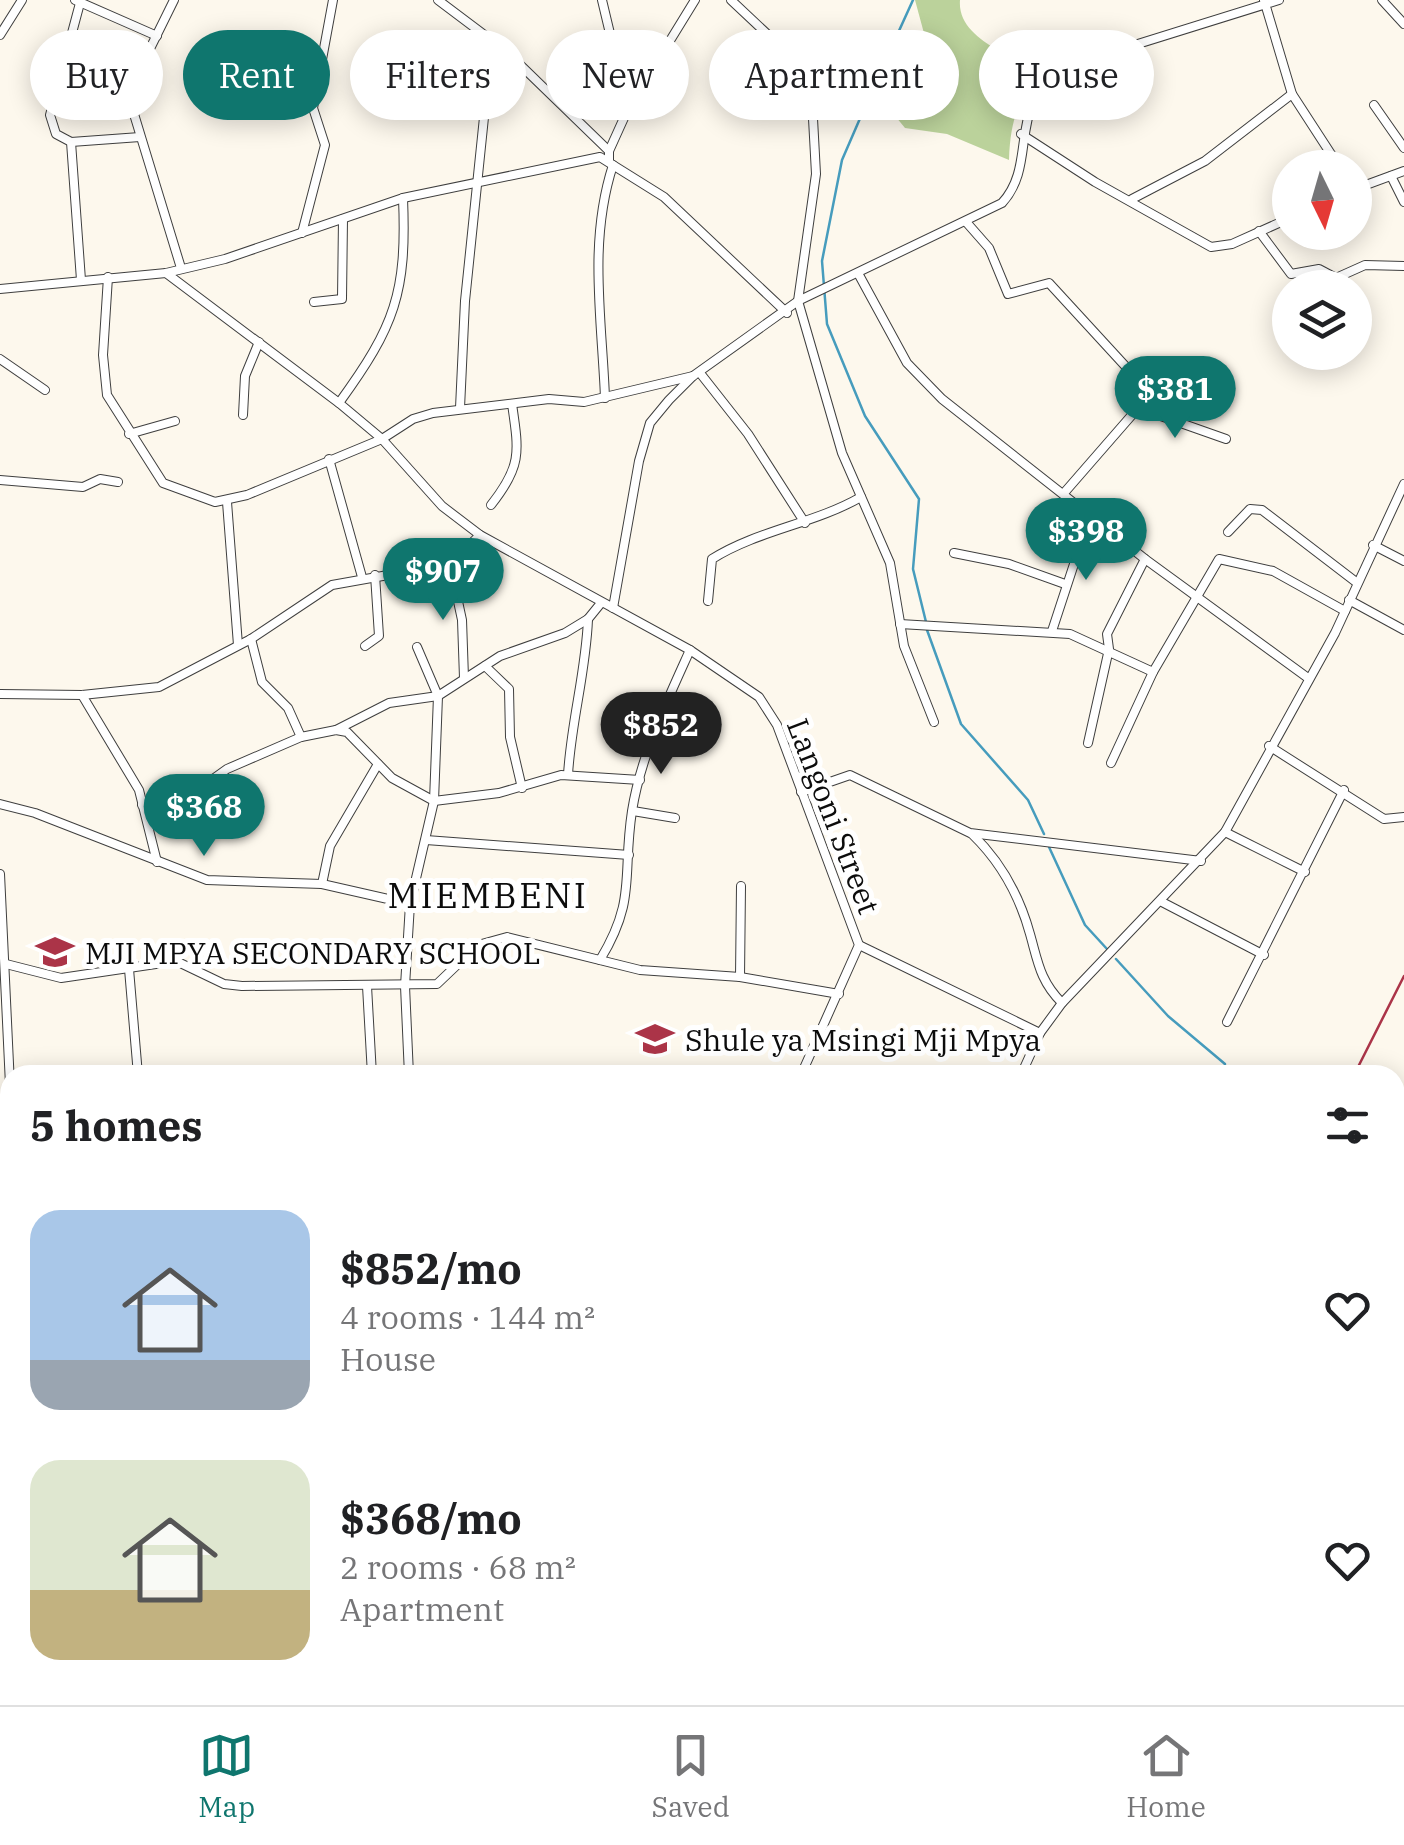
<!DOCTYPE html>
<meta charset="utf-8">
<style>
body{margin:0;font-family:"IBM Plex Serif",serif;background:#f2f2f2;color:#202124;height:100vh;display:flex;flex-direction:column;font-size:38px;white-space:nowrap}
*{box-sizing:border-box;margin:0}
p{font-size:32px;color:#757577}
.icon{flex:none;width:55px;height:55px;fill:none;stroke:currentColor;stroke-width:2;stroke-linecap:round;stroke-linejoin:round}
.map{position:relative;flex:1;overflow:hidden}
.drawer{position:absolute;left:0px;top:1065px;width:1405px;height:640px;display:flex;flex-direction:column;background:#fff;border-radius:30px 30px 0 0;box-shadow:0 5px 25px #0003}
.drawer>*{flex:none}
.top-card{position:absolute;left:30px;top:30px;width:1345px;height:90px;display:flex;gap:20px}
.needle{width:65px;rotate:175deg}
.controls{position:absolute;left:1272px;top:150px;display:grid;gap:20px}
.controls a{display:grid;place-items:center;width:100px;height:100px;border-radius:50%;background:#fff;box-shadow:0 5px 25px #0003;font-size:50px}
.price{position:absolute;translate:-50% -85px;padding:0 22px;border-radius:35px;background:#0f766e;color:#fff;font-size:32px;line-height:65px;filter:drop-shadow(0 2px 5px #0008)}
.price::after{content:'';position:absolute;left:50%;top:60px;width:30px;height:22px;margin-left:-15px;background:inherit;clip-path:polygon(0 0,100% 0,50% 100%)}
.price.selected{background:#222;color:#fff}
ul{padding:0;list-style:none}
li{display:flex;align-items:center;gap:30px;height:250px;padding:0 30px}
li span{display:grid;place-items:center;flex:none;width:280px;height:200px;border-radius:30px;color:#555}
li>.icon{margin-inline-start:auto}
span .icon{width:120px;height:120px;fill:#fffc;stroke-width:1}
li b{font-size:42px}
h2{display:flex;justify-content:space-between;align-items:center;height:120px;padding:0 30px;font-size:42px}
.pill{padding:0 35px;border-radius:45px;background:#fff;box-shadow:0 5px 25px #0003;font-size:35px;line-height:90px}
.pill.selected{background:#0f766e;color:#fff}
.menu{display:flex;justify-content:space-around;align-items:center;height:140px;border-top:2px solid #e0e0e0;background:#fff;font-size:28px;color:#757577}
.menu a{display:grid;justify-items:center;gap:5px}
.menu .selected{color:#0f766e}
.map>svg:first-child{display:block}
</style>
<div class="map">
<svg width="1404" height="1705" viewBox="0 0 1404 1705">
<rect width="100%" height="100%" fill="#fdf8ed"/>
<path fill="#d4e3ba" d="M 699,1695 L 843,1695 L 838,1705 L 694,1705 Z"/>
<path fill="#bbd29b" d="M 915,0 L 960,0 C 958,24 978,38 997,50 L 1065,39 L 1089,47 C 1034,74 1011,94 1009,160 L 947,134 L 905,128 L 882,100 L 845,76 L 852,58 L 925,37 Z"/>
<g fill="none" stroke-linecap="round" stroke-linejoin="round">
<g stroke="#469cbd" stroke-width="2.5">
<path d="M 873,88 L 913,0"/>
<path d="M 868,100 L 842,160 L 822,261 L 827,324 L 865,416 L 919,499 L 913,569 L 926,622"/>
<path d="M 927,630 L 961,724 L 1028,800 L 1044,834"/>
<path d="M 1049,847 L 1085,925 L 1107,949"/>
<path d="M 1116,959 L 1168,1016 L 1225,1064 L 1223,1075"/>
<path d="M 1395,1399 L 1404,1407"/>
</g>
<g stroke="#3f3f3f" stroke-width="10">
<g id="minor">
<path d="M 75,0 L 157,36"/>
<path d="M 174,0 L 137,75 L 130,101 L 181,268"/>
<path d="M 438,0 L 507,52 L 609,151 L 609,161"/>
<path d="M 602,0 L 628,109"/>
<path d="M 731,0 L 781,47 L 888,105"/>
<path d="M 1264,0 L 1292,94 L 1340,168"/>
<path d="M 1382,0 L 1404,24"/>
<path d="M 80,3 L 50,115 L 56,134 L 71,142 L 81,280"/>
<path d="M 0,35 L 22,0"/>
<path d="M 810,63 L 816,174 L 798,301 L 842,453 L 890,563 L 904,646 L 934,722"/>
<path d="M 1374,105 L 1404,148"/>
<path d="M 1021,134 L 1095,182 L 1211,247 L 1232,244 L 1290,218"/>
<path d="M 71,142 L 140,137"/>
<path d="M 609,151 L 628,109 L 695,0"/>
<path d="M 1391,176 L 1404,202"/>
<path d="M 1355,189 L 1404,171"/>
<path d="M 1132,199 L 1205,161 L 1292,94"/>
<path d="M 967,223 L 989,248 L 1008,294 L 1049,283 L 1139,381 L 1138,408 L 1064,493"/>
<path d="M 1259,231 L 1291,274 L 1319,269 L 1336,278 L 1365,265 L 1404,266"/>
<path d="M 302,233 L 325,145 L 313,108 L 333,0"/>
<path d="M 166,273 L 339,403 L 382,439 L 442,506 L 480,535 L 690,650 L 759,697 L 777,725 L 859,945 L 801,1075"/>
<path d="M 859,275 L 907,363 L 942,399 L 1145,559 L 1308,678"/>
<path d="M 108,277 L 103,355 L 107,395 L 163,483 L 215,502 L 247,495 L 382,439 L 413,419 L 433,413 L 549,399 L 584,402 L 693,376"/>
<path d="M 0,289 L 166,273 L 225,259 L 403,198 L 600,157 L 664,197 L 787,313"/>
<path d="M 314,302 L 342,299 L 343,219"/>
<path d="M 0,359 L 45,390"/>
<path d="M 700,373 L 748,434 L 805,523"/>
<path d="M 605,398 C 602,319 588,242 613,165"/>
<path d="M 339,403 C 395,326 407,293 403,198"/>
<path d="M 460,408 L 465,301 L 486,98 L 507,52"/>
<path d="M 1138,408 L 1226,439"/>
<path d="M 243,415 L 245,376 L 259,342"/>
<path d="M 129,434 L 175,421"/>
<path d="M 329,459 L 362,577"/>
<path d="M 0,480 L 83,487 L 100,479 L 118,482"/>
<path d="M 227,502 L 238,645"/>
<path d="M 491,505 C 522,466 519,452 512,404"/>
<path d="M 1228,532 L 1250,509 L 1262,510 L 1356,582"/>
<path d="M 1373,545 L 1404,561"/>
<path d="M 954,553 L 1009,564 L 1065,584"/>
<path d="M 450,564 L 462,620 L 464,678"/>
<path d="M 1349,600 L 1404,630"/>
<path d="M 708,601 L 712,559 C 758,530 814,524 861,497"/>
<path d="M 613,608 L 639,461 L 650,423 L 669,400 L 693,376 L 798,301 L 1002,203 C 1039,163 1005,105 1064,67 L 1279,0"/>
<path d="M 900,624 L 1070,634 L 1153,672"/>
<path d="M 1052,631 L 1074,564 L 1101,523"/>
<path d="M 251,639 L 262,682 L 288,708 L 301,737 L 336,730 L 347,732 L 392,778 L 434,801 L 499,793 L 561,775 L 640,780"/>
<path d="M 365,646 L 379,636 L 375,575"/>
<path d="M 485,666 L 509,689 L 510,737 L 522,788"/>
<path d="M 0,694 L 82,695 L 159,687 L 251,639 L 332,585 L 450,564 L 480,535"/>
<path d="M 82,695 L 139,790 L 157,862"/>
<path d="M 336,730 L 389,703 L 438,696 L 500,656 L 565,633 L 588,619 L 601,603"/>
<path d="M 1088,743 L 1109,649 L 1107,634 L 1145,559"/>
<path d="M 1269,746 L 1384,819 L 1404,817"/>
<path d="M 1111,763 L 1153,672 L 1219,559 L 1273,571 L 1345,611"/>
<path d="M 568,775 C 571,722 586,672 588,619"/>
<path d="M 801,792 L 850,775 L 970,833 L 1201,861"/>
<path d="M 0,804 L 35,813 L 207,880 L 322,884 L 410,904"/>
<path d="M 142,805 L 192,794 L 227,769 L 301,737"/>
<path d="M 633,811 L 675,818"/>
<path d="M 1225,832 L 1305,872"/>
<path d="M 972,834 C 1001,862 1019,894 1030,934 C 1038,962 1040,981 1062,1003"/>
<path d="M 426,840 L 629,855"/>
<path d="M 0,874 L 10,1085"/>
<path d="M 322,884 L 330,846 L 378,764"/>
<path d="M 1162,902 L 1264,955"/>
<path d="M 859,945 L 1040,1033"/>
<path d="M 600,960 C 637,899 622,876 632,811 C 641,755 667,701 690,650"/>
<path d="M 6,964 L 61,978 L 176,961 L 224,984 L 242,986 L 437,984 L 478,945 L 507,937 L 640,970 L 740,977 L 839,994"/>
<path d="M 129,969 L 138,1075"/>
<path d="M 740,977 L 741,886"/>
<path d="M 367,986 L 372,1075"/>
<path d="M 1227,1022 L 1344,790"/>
<path d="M 231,1075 L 267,1075"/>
<path d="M 409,1075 L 405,986 L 410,904 L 434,801 L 438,696 L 417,647"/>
<path d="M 1021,1075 L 1040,1033 L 1062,1003 L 1225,832 L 1335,633 L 1404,484"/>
<path d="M 0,1276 L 10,1280"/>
<path d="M 1395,1293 L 1404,1276"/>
<path d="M 1395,1632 L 1404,1647"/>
<path d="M 253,1695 L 273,1705"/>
<path d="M 626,1695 L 646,1705"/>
<path d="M 1070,1695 L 1091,1705"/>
<path d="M 1288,1695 L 1294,1705"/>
<path d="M 3,1705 L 4,1592 L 10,1543"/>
<path d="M 475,1705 L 480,1695"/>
<path d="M 678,1705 L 683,1695"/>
<path d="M 868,1705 L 873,1695"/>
<path d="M 1023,1705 L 1028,1695"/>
<path d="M 1128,1705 L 1140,1696 L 1174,1705"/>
</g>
</g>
<use href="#minor" stroke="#fff" stroke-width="8"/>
<path stroke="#ab3448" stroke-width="2.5" d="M 1354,1075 L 1404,976"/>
</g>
<defs>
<g id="school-bare" transform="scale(3)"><path d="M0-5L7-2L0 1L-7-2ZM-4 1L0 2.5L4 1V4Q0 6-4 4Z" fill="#ab3448" stroke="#fff" stroke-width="2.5" paint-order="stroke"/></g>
</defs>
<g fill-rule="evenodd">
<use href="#school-bare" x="55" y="952"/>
<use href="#school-bare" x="655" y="1039"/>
</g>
<g text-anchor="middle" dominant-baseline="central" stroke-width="10" stroke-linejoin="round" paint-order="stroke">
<g font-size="30" fill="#0c0c0c" stroke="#fff">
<text transform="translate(834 816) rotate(69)">Langoni Street</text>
</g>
<g font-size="30" fill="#0c0c0c" stroke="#fff" text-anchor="start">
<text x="85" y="952">MJI MPYA SECONDARY SCHOOL</text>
<text x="685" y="1039">Shule ya Msingi Mji Mpya</text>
</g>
<g font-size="35" letter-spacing="2.5" fill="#0c0c0c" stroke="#fff">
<text x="488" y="895">MIEMBENI</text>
</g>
</g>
</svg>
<div class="controls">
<a><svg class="needle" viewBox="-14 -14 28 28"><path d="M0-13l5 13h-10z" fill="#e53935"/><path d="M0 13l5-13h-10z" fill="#757577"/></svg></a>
<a><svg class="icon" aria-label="layers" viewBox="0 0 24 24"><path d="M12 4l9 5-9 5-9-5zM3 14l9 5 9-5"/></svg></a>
</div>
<b class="price" style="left:1175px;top:441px">$381</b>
<b class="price" style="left:1086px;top:583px">$398</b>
<b class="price" style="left:443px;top:623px">$907</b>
<b class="price selected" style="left:661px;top:777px">$852</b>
<b class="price" style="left:204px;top:859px">$368</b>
<div class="top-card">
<a class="pill">Buy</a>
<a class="pill selected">Rent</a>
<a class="pill">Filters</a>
<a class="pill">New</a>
<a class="pill">Apartment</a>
<a class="pill">House</a>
</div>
<section class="drawer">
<h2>5 homes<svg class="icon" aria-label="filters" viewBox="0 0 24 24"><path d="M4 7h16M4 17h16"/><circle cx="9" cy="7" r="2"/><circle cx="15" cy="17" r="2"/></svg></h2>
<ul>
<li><span style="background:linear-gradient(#a9c7e8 75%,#9aa5b1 0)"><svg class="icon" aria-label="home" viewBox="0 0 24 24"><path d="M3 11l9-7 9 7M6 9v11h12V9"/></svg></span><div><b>$852/mo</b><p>4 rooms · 144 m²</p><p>House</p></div><svg class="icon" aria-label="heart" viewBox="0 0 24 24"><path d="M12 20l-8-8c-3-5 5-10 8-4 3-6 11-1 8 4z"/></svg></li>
<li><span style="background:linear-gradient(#dfe7d0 65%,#c2b280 0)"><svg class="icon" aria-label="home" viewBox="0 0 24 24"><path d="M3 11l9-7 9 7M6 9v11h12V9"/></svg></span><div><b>$368/mo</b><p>2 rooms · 68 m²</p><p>Apartment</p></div><svg class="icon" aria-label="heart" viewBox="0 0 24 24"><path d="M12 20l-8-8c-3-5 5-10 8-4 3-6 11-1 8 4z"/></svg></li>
</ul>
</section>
</div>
<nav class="menu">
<a class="selected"><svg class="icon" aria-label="map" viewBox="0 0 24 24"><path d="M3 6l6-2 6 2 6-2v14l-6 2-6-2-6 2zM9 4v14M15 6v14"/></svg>Map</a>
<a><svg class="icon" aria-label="saved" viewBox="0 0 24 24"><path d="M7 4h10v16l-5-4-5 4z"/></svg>Saved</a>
<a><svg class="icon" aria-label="home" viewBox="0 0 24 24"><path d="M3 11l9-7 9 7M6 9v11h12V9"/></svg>Home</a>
</nav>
